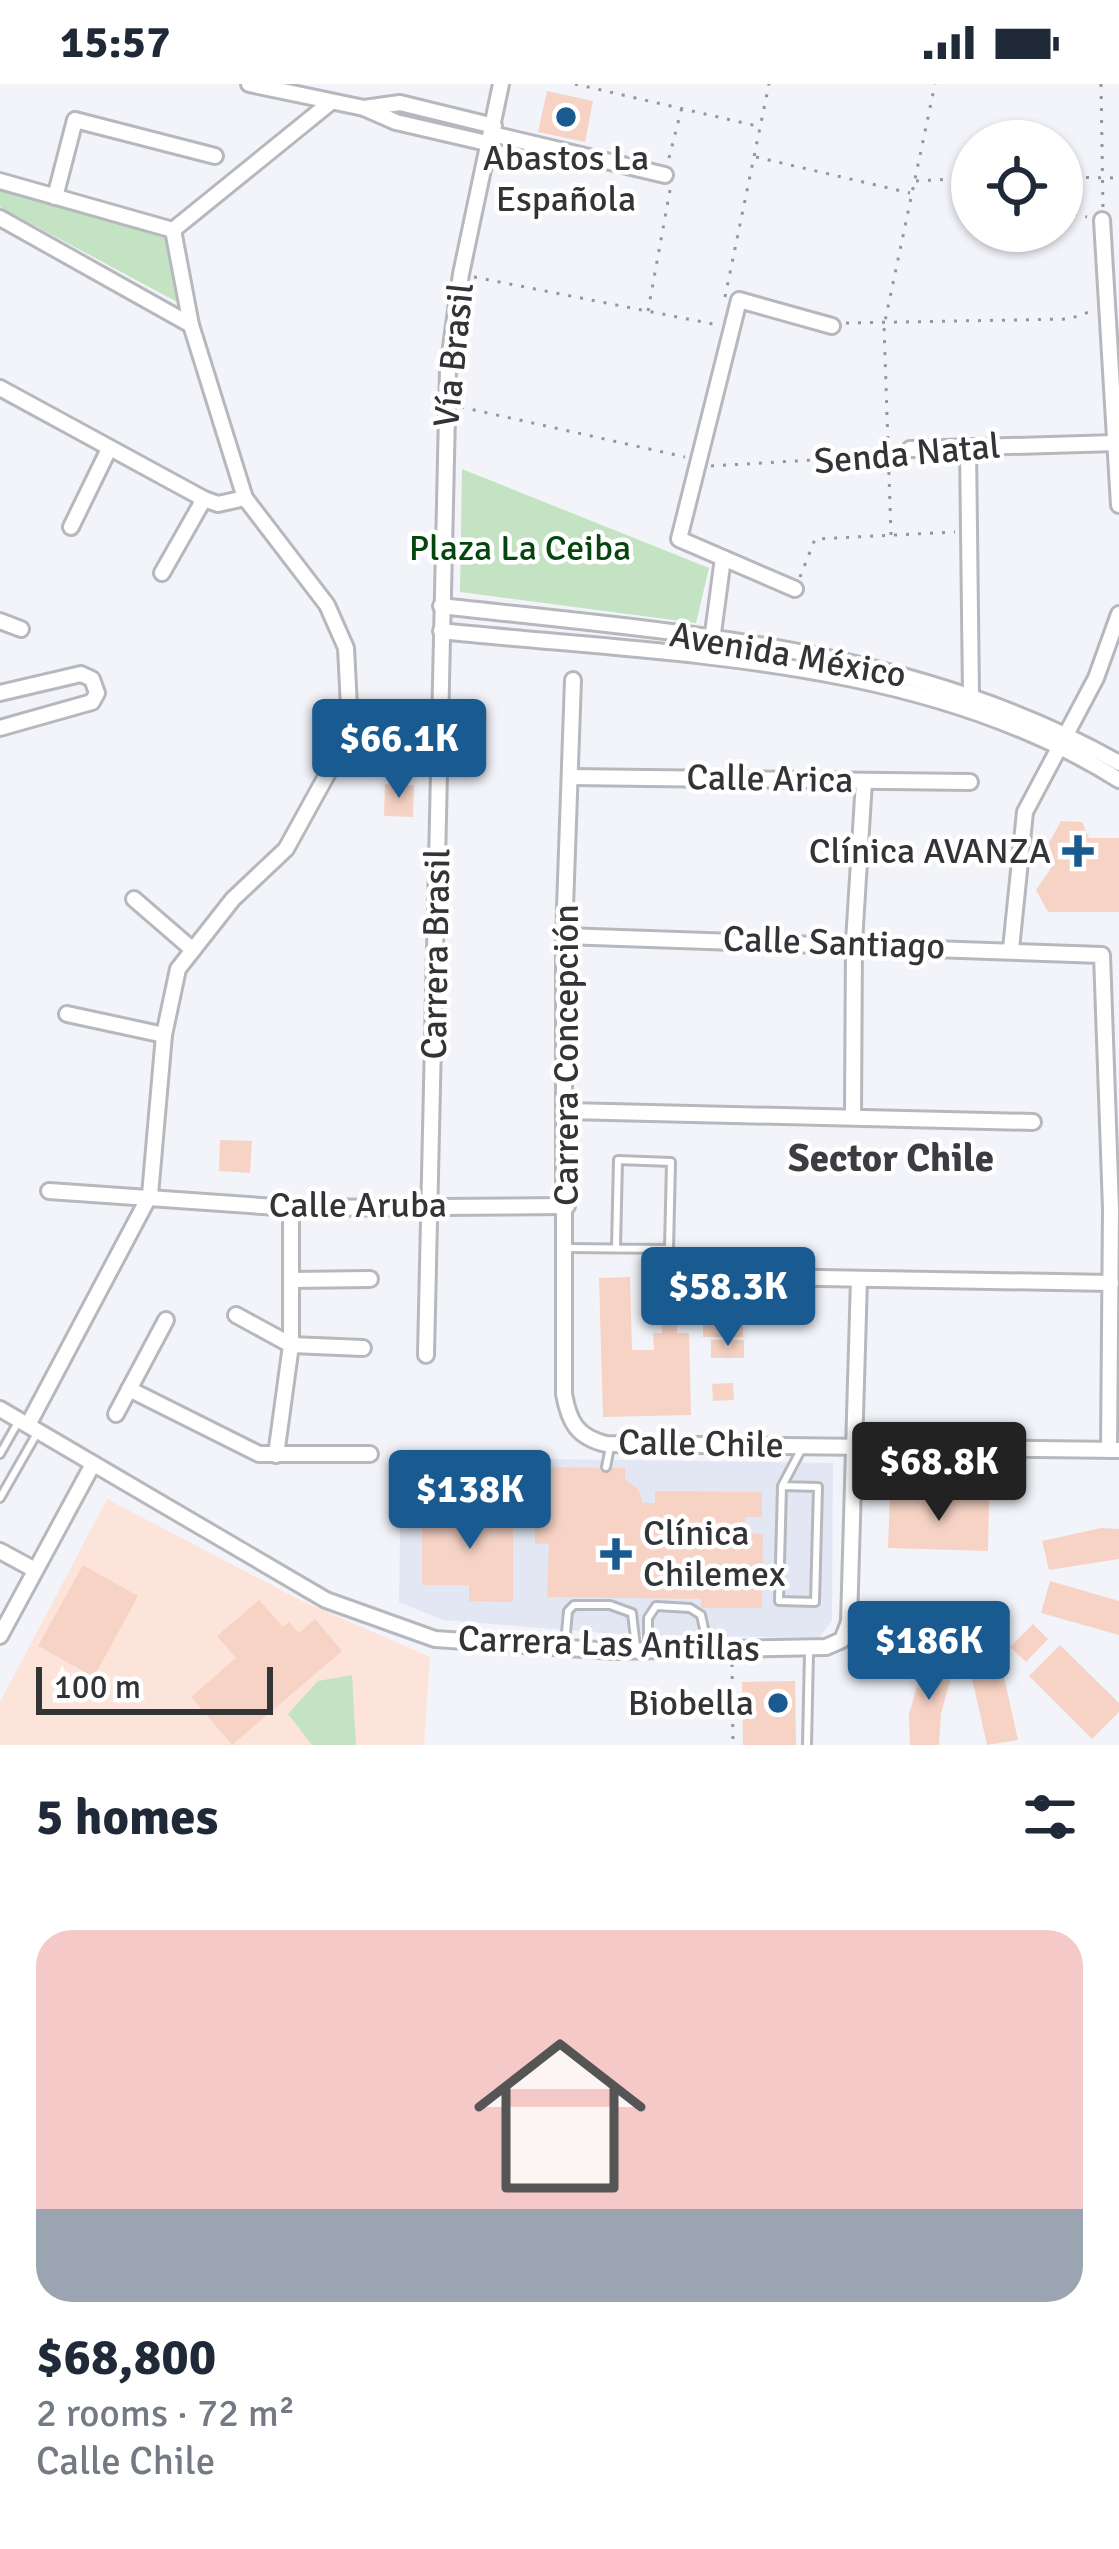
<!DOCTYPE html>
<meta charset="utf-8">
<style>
body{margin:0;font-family:Signika,sans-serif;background:#f2f2f3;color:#1f2937;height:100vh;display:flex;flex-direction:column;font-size:45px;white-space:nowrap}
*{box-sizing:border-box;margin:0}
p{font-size:39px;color:#747a83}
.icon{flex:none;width:66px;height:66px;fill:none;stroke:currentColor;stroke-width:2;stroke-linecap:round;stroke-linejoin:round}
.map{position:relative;height:1661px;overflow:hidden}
.panel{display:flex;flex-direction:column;background:#fff;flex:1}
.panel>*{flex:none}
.fabs{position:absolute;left:951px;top:36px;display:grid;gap:24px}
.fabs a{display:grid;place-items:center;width:132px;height:132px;border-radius:50%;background:#fff;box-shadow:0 3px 9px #0004;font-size:60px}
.scale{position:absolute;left:36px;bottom:30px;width:237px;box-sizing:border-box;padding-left:12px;border:6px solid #333436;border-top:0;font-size:33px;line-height:42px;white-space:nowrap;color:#333436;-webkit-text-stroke:9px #fff;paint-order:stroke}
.price{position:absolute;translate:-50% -102px;padding:0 27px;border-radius:12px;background:#195b91;color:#fff;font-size:39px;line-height:78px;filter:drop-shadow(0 3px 6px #0008)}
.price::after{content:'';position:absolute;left:50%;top:72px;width:36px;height:27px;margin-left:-18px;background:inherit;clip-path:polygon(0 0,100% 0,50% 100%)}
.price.on{background:#222;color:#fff}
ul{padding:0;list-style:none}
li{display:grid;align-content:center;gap:24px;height:636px;padding:0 36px}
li+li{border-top:3px solid #e0e1e3}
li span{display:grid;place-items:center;height:372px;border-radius:36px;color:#555}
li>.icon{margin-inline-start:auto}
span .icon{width:216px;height:216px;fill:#fffc;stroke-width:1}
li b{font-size:51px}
h2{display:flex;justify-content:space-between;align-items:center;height:144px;padding:0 36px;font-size:51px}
.status{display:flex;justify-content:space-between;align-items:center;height:84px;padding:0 60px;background:#fff;direction:ltr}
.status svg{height:33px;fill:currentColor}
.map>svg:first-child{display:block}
</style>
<div class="status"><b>15:57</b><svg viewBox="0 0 49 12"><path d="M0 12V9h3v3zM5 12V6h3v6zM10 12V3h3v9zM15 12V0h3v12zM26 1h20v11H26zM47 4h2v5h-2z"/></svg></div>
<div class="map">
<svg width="1119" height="1661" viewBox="0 0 1119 1661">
<rect width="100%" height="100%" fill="#f2f4fa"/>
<path fill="#e2e7f3" d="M 401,1373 L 833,1379 L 832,1537 L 819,1554 L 616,1550 L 443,1536 L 399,1518 Z"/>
<path fill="#fde4da" d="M 107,1415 L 300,1516 L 430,1573 L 424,1661 L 0,1661 L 0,1618 Z"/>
<g fill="#c3e3c2">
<path d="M 0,107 L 167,153 L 179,219 L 0,123 Z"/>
<path d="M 462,385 L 709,484 L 696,539 L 460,508 Z"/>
<path d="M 352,1591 L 356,1661 L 312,1661 L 288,1630 L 318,1597 Z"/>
</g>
<g fill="#f7d3c5">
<path d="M 547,7 L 593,17 L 585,58 L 538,48 Z"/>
<path d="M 385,700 L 414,701 L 413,733 L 384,732 Z"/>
<path d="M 1061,737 L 1082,738 L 1089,754 L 1119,754 L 1119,828 L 1048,828 L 1036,806 L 1051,784 L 1045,766 Z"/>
<path d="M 220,1056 L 252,1057 L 250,1089 L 219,1087 Z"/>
<path d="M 630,1193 L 632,1266 L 654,1266 L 653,1249 L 662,1249 L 662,1233 L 667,1233 L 666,1202 L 693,1201 L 694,1239 L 677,1240 L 677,1249 L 689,1249 L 691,1331 L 603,1333 L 599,1194 Z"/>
<path d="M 703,1221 L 743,1222 L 743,1253 L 703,1253 Z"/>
<rect x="711" y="1256" width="33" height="18"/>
<path d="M 733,1299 L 734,1316 L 713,1317 L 712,1300 Z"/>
<path d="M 535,1383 L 625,1384 L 625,1395 L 638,1405 L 643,1419 L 655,1419 L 655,1407 L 762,1408 L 762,1433 L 745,1433 L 744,1449 L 763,1450 L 762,1524 L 701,1524 L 701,1515 L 547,1513 L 549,1460 L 535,1460 Z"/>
<path d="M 890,1412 L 989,1415 L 988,1467 L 888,1464 Z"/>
<path d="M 422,1425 L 513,1426 L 513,1518 L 469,1517 L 469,1501 L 422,1501 Z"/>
<path d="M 1101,1444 L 1119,1445 L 1119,1475 L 1049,1486 L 1042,1457 Z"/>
<path d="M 83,1481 L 138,1512 L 94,1593 L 38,1562 Z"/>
<path d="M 1050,1497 L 1119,1517 L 1119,1551 L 1041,1529 Z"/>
<path d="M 259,1516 L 283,1543 L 289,1538 L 299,1549 L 315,1535 L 342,1567 L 232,1661 L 191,1613 L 236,1574 L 217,1552 Z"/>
<path d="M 1033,1540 L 1048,1555 L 1026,1578 L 1010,1563 Z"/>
<path d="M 1060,1561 L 1119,1619 L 1119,1628 L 1092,1655 L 1029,1592 Z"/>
<path d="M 999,1571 L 1018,1656 L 987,1661 L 968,1577 Z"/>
<path d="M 926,1572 L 954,1583 L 941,1629 L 939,1661 L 910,1661 L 909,1630 Z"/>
<path d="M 795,1597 L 796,1661 L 743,1661 L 742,1598 Z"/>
</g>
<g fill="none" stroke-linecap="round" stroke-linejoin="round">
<g stroke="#b6b8bd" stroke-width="12">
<g id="lane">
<path d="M 566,1164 L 669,1165 L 671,1078 L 618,1076 L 616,1163"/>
<path d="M 0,1370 L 17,1340"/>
<path d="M 606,1383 L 610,1363"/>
<path d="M 782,1402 L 818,1403 L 815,1518 L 779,1517 L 782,1402 L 801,1366"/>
<path d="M 0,1414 L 36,1351"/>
<path d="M 565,1560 L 568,1527 L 574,1521 L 610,1521 L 632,1529 L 636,1563"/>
<path d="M 648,1563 L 648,1534 L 656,1522 L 690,1524 L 701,1531 L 708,1563"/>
<path d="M 807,1661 L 809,1568"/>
</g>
</g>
<g stroke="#b6b8bd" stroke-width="20">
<g id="street">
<path d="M 249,0 L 364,24 L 396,38 L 491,60"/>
<path d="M 364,24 L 400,19 L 494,42"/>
<path d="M 492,50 L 665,91"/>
<path d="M 0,97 L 173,146"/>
<path d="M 55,113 L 75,36 L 215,72"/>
<path d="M 0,134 L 191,241"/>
<path d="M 1102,136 L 1119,421"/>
<path d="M 173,146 L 331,18"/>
<path d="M 0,304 L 204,415 L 218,420 L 245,414"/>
<path d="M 968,363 L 971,611"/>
<path d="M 910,365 L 1116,359"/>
<path d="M 71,443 L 109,365"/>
<path d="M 162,489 L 204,415"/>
<path d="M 795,505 L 679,455 L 739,216 L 832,242"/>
<path d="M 441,522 C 672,548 914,562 1119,679"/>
<path d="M 0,537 L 21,545"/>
<path d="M 441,547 C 666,571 921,571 1119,696"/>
<path d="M 711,564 L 723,474"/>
<path d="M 573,596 L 564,852 L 564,1310 C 569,1338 577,1353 606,1360 L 1119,1366"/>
<path d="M 0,609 L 81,590 L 92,595 L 97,609 L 92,618 L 0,644"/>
<path d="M 571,693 L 970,698"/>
<path d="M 134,815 L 193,866"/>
<path d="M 564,852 L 1102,871 L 1111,1125 L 1109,1366"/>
<path d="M 1011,865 L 1025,728 L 1096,594 L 1119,530"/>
<path d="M 67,930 L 164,951"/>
<path d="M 568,1027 L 1033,1038"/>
<path d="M 853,1030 L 854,858 L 864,697"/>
<path d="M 49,1107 L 291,1124 L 567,1122"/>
<path d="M 763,1193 L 1111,1199"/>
<path d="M 291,1196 L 370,1195"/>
<path d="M 236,1231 L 291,1261 L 363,1264"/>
<path d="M 426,1271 L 448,285 L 461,190 L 501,0"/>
<path d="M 129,1305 L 259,1370 L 370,1370"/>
<path d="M 0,1325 L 326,1516 L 435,1555 L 613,1567 L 826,1563 L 842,1556 L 849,1538 L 859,1195"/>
<path d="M 116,1330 L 166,1236"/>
<path d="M 28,1341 L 150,1111 L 164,951 L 178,885 L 233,815 L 286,765 L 329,687 L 349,623 L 346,564 L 327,521 L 245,414 L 191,241 L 173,146"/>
<path d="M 276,1371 L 291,1261 L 291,1124"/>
<path d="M 0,1467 L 35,1486"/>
<path d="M 0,1552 L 93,1380"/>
</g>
</g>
<g stroke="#95979b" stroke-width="3" stroke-dasharray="3 9" stroke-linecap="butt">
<path d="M 575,0 L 757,42"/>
<path d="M 1101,0 L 1103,124"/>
<path d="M 756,73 L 910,109"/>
<path d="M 669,74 L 682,23"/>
<path d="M 1062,93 L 1119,94"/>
<path d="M 916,97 L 972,94"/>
<path d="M 1062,127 L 1087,133"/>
<path d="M 474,193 L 718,241"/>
<path d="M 725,213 L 769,0"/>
<path d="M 648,227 L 670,106"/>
<path d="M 846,239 L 1069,235 L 1092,227"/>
<path d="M 461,323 L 685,373"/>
<path d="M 711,382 L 898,371"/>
<path d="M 891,451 L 884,242 L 935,0"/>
<path d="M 800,493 L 815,455 L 955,448"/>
<path d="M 732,1580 L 733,1661"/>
</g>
<use href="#lane" stroke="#fff" stroke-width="6"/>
<use href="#street" stroke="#fff" stroke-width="14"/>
</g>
<g fill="#195b91" stroke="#fff" stroke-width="4.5">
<circle cx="566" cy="33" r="12"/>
<path d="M1072 749h12v12h12v12h-12v12h-12v-12h-12v-12h12z"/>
<path d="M610 1452h12v12h12v12h-12v12h-12v-12h-12v-12h12z"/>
<circle cx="778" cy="1619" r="12"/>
</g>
<g text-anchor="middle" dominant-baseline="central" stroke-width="9" stroke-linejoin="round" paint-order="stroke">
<g font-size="36" fill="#333436" stroke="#fff" text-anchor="end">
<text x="566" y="74" text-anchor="middle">Abastos La<tspan x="566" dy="41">Española</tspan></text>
<text x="1051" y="767">Clínica AVANZA</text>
<text x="643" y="1449" text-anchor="start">Clínica<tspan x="643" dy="41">Chilemex</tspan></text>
<text x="754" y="1619">Biobella</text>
</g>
<g font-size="36" fill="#333436" stroke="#fff">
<text transform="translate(454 271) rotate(-84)">Vía Brasil</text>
<text transform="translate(907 370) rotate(-5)">Senda Natal</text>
<text transform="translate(788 571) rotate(10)">Avenida México</text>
<text transform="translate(770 695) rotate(1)">Calle Arica</text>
<text transform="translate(834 859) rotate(2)">Calle Santiago</text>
<text transform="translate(436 870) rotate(-89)">Carrera Brasil</text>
<text transform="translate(566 971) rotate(-90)">Carrera Concepción</text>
<text x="358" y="1121">Calle Aruba</text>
<text transform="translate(701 1360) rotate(1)">Calle Chile</text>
<text transform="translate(609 1560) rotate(2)">Carrera Las Antillas</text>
</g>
<g font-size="36" fill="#05460e" stroke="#fff">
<text x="520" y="464">Plaza La Ceiba</text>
</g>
<g font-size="39" font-weight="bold" fill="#3b3d41" stroke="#fff">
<text x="891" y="1074">Sector Chile</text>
</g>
</g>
</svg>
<div class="fabs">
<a><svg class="icon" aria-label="locate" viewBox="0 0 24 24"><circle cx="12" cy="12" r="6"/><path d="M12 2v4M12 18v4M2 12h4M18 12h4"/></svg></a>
</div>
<div class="scale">100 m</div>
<b class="price" style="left:399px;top:717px">$66.1K</b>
<b class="price" style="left:728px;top:1265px">$58.3K</b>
<b class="price on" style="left:939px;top:1440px">$68.8K</b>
<b class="price" style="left:470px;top:1468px">$138K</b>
<b class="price" style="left:929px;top:1619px">$186K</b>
</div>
<section class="panel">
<h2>5 homes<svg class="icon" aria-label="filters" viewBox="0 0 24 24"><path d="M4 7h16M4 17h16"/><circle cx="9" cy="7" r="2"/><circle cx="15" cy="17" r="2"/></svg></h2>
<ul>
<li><span style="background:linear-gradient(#f6c9c9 75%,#9aa5b1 0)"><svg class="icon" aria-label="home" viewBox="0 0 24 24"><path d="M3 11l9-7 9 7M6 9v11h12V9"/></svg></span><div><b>$68,800</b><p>2 rooms · 72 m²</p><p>Calle Chile</p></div></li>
</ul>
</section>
